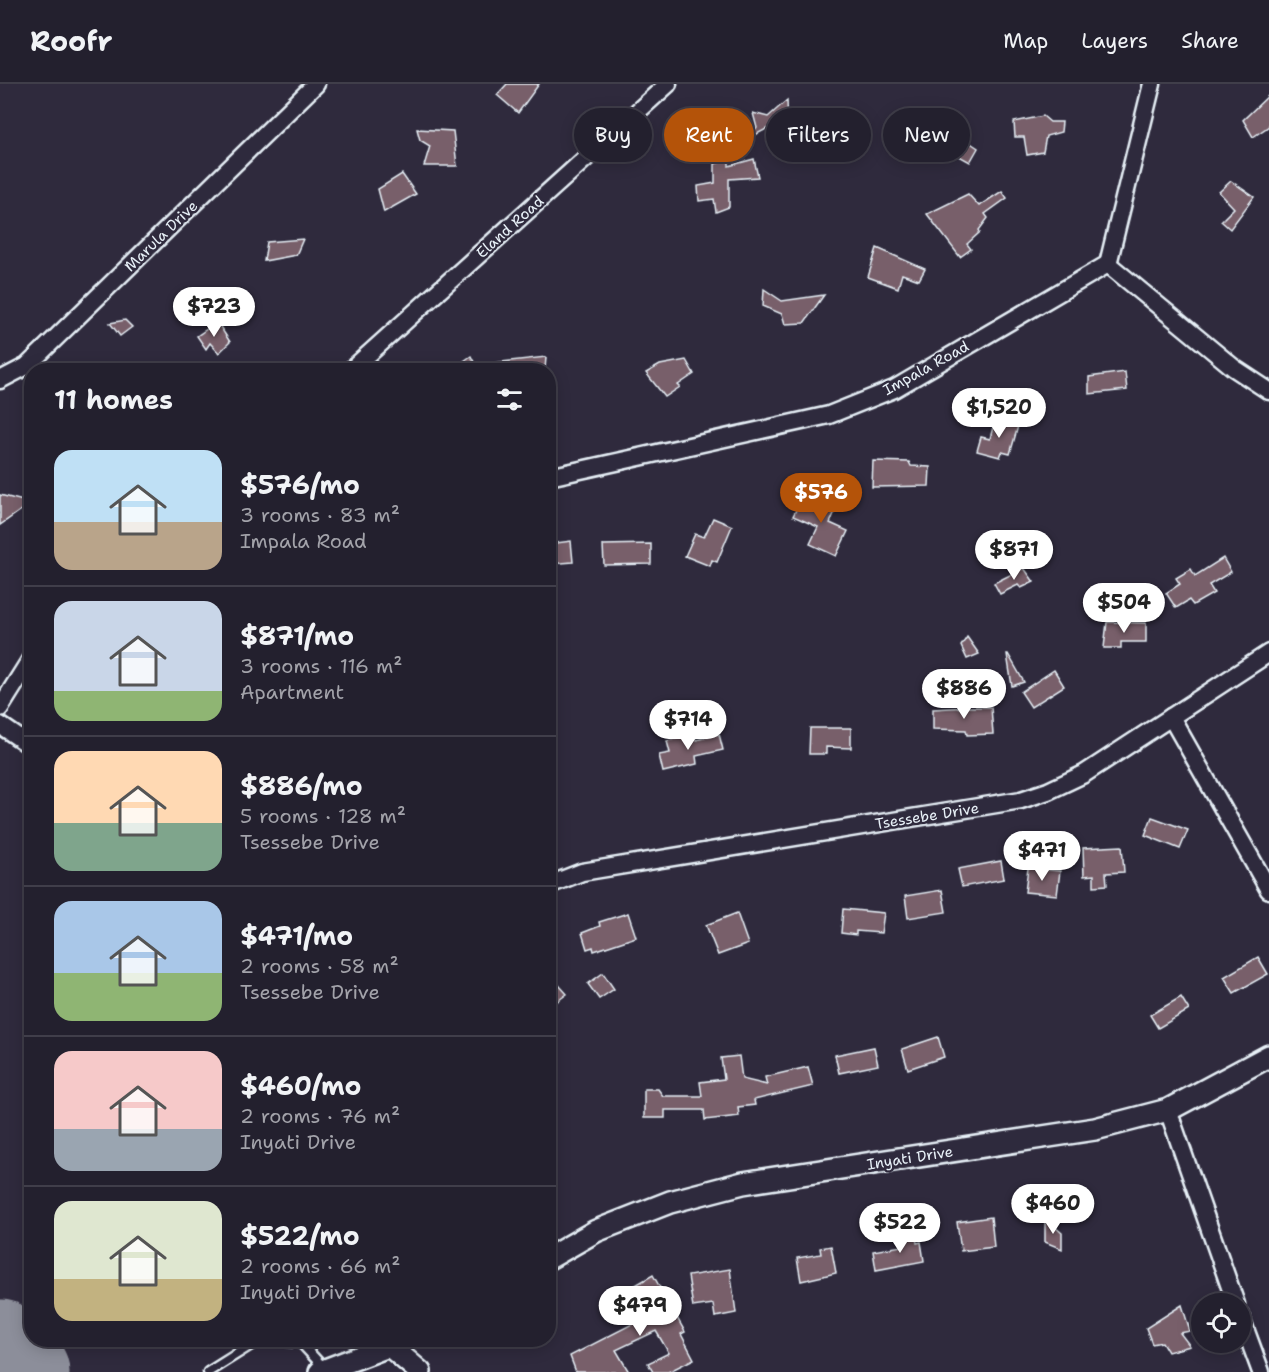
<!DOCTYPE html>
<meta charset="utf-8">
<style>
body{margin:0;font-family:"Shantell Sans",sans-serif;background:#2f2d3a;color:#f1f3f6;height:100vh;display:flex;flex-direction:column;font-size:22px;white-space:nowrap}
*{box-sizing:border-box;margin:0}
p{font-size:20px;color:#a3a3aa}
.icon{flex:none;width:33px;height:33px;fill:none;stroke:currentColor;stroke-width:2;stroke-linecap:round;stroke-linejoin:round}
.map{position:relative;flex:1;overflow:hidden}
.details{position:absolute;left:24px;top:279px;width:532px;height:984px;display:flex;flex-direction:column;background:#23202e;border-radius:24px;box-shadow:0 3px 15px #0003,0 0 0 2px #403e4a}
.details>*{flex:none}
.top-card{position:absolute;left:574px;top:24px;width:570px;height:54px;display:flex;gap:12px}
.buttons{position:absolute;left:1191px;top:1209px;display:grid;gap:12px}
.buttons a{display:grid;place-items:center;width:60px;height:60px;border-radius:50%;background:#23202e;box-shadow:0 3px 15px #0003,0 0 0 2px #403e4a;font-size:30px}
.price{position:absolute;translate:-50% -51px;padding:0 14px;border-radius:21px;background:#fff;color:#222;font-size:20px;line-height:39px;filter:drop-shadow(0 2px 3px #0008)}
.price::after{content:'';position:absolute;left:50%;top:36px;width:18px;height:14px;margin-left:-9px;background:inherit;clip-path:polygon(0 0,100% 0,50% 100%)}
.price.active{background:#b45309;color:#fff}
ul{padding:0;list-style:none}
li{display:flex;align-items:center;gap:18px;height:150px;padding:0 30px}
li+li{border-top:2px solid #403e4a}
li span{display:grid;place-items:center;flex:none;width:168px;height:120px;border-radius:18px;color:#555}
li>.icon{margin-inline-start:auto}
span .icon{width:72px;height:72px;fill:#fffc;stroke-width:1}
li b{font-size:26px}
h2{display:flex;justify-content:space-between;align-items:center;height:72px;padding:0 30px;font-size:26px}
.chip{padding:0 21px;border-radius:27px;background:#23202e;box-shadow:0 3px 15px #0003,0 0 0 2px #403e4a;font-size:21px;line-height:54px}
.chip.active{background:#b45309;color:#fff}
header{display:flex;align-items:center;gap:36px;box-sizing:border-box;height:84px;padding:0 30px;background:#23202e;border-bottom:2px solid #403e4a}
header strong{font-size:28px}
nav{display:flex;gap:33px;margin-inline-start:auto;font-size:21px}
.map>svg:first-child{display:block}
</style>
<header>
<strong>Roofr</strong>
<nav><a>Map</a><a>Layers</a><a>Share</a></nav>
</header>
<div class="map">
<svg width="1269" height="1288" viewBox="0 0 1269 1288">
<rect width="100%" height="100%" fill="#2f2a3d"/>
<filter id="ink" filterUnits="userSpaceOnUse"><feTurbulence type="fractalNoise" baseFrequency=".0167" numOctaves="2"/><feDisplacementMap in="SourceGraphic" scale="12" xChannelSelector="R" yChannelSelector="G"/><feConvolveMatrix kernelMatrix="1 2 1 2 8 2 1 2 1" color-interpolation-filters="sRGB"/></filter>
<g filter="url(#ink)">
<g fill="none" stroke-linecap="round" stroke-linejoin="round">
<path stroke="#8c8e9a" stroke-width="93" d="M 0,1262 L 23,1288"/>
</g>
<g fill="#785f6a" stroke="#e8f1f8" stroke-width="1.5">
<path d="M 507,0 L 539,0 L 518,29 L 497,11 Z"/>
<path d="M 1269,11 L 1269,42 L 1253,53 L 1243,36 Z"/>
<path d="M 787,16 L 788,43 L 776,45 L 774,41 L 753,52 L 751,49 L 757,44 L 753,29 L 768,33 Z"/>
<path d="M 1043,32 L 1050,38 L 1062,38 L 1061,48 L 1046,52 L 1043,68 L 1027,71 L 1024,53 L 1015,53 L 1014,38 Z"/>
<path d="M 417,45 L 453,47 L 457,82 L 424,82 L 430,62 L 420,56 Z"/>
<path d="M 963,54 L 978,64 L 970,78 L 952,68 Z"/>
<path d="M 729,75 L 729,82 L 754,75 L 758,93 L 729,95 L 729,123 L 716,128 L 714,115 L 699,117 L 698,102 L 715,99 L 715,80 Z"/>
<path d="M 402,90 L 416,110 L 384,128 L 378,105 Z"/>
<path d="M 1231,97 L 1254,113 L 1230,145 L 1221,137 L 1234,124 L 1219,108 Z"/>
<path d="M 1002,107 L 1007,114 L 985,130 L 988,134 L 979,146 L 980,148 L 967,160 L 971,165 L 960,173 L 927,130 L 968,110 L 979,122 Z"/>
<path d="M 303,155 L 296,171 L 264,177 L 267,158 Z"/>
<path d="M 877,164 L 925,185 L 919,196 L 902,190 L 898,204 L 868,193 Z"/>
<path d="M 764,205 L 782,217 L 824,211 L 804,239 L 785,240 L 782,230 L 763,222 Z"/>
<path d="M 229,211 L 236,221 L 222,231 L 212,218 Z"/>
<path d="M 125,236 L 132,243 L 120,252 L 110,239 Z"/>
<path d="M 217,238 L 230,258 L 219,269 L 210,259 L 206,265 L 197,252 Z"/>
<path d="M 471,272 L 478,286 L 451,286 Z"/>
<path d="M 546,273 L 545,286 L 493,286 L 493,279 Z"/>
<path d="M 686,276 L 694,290 L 678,301 L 680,303 L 665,313 L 646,289 L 660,281 Z"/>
<path d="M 1125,288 L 1127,306 L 1089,310 L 1089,293 Z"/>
<path d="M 995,335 L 1018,342 L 1010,370 L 1002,368 L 1000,373 L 977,367 L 981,353 L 990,355 Z"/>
<path d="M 873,377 L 909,378 L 911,382 L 930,383 L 929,402 L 872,403 Z"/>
<path d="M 804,410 L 836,425 L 830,439 L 848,447 L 836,472 L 810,460 L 818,443 L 793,432 Z"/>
<path d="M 0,411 L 31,419 L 0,441 Z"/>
<path d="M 713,434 L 732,442 L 717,478 L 712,476 L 710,482 L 685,472 L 695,450 L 704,453 Z"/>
<path d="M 571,457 L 573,478 L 549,480 L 549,460 Z"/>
<path d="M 651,460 L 651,480 L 604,481 L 603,461 Z"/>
<path d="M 1223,474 L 1231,488 L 1209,501 L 1214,509 L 1193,521 L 1189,516 L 1176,524 L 1166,509 L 1180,500 L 1176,494 L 1191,485 L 1195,492 Z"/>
<path d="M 1024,484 L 1034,498 L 1021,504 L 1018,501 L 1000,510 L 994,499 Z"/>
<path d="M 1107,538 L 1146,539 L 1146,558 L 1121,558 L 1121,564 L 1104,564 Z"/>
<path d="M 967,553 L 979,570 L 967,575 L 961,562 Z"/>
<path d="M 1007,570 L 1008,570 L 1024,598 L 1012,602 Z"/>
<path d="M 1054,586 L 1064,602 L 1031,623 L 1021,608 Z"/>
<path d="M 969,623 L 991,623 L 993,650 L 967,651 L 966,646 L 933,645 L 933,625 Z"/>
<path d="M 810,644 L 851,644 L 851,664 L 826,663 L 826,670 L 809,670 Z"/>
<path d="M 695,650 L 696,656 L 719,650 L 723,666 L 696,672 L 697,680 L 663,688 L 659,671 L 670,669 L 667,657 Z"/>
<path d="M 1152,733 L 1188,746 L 1180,765 L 1145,751 Z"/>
<path d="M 1122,762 L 1124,788 L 1106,789 L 1107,801 L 1094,802 L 1094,791 L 1084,792 L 1083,764 Z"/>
<path d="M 1001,777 L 1004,795 L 962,803 L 958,785 Z"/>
<path d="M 1028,784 L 1060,787 L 1057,811 L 1025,808 Z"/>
<path d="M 942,806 L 946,828 L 908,834 L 905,812 Z"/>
<path d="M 843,825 L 884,829 L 881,849 L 856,847 L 856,851 L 841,849 Z"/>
<path d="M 628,829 L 636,853 L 594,867 L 593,863 L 587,865 L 582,849 L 600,842 L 599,838 Z"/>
<path d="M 737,829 L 748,860 L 718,871 L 706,841 Z"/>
<path d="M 1258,873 L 1268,890 L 1234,909 L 1224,893 Z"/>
<path d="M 603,889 L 614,905 L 599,915 L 588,900 Z"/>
<path d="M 559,901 L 567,910 L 555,919 L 549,909 Z"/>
<path d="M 1181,913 L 1189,926 L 1158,944 L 1150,931 Z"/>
<path d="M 938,953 L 944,973 L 908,985 L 902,965 Z"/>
<path d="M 874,963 L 878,981 L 839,989 L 835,971 Z"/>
<path d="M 739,972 L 742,995 L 767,1001 L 765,993 L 808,983 L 813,1002 L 754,1016 L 755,1021 L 738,1023 L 739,1032 L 705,1036 L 704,1026 L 665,1026 L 665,1034 L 644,1034 L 644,1005 L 658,1005 L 663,1012 L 702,1012 L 700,998 L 724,995 L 721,974 Z"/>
<path d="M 991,1133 L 994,1163 L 961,1167 L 957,1138 Z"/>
<path d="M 1045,1134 L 1062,1149 L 1062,1165 L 1045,1158 Z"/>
<path d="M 915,1149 L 917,1159 L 921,1158 L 924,1177 L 876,1186 L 873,1167 L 902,1162 L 900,1152 Z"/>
<path d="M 831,1162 L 836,1189 L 801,1197 L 797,1174 L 821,1170 L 820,1164 Z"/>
<path d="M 730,1185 L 736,1229 L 715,1233 L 713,1220 L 693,1223 L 688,1192 Z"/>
<path d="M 653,1191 L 685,1248 L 681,1250 L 694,1275 L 668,1288 L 653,1288 L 648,1279 L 669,1269 L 656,1247 L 616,1266 L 629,1288 L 576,1288 L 570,1272 L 648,1232 L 632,1203 Z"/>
<path d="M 1182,1221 L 1190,1247 L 1180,1249 L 1190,1262 L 1168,1268 L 1162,1258 L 1152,1260 L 1146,1244 Z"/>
</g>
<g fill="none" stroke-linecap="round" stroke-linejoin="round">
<g stroke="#e8f1f8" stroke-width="13">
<g id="service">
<path d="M 270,1256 L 301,1259 L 324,1284"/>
<path d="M 208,1288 L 259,1256"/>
</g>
</g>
<g stroke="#e8f1f8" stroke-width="21">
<g id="minor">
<path d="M 1108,180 L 1234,284 L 1269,307"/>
<path d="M 351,286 L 668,0"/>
<path d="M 0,296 L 27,282 L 316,0"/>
<path d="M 549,393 L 829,331 L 894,305 L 1108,180 L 1152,0"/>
<path d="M 0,624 L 32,573"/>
<path d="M 1171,633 L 1269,806"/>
<path d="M 0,641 L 32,663"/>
<path d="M 549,801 L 582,788 L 1021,716 L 1048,707 L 1084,690 L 1269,569"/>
<path d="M 1168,1026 L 1236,1220"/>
<path d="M 1240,1231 L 1261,1288"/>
</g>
</g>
<g stroke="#e8f1f8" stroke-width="26">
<g id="tertiary">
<path d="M 549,1174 L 596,1147 L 670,1118 L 743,1099 L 1095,1045 L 1168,1026 L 1269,972"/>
<path d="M 391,1263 L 420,1288"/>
<path d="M 320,1288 L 404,1256"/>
</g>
</g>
<use href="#service" stroke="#2f2a3d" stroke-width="8"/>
<use href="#minor" stroke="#2f2a3d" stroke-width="16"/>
<use href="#tertiary" stroke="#2f2a3d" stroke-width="21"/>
</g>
</g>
<g text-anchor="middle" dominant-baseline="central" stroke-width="4.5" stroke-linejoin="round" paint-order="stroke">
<g font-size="15" fill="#e8f1f8" stroke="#2f2a3d">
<text transform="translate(510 143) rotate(-42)">Eland Road</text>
<text transform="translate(161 152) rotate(-44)">Marula Drive</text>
<text transform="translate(926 284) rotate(-29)">Impala Road</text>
<text transform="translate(927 732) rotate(-9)">Tsessebe Drive</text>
<text transform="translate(910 1074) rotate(-9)">Inyati Drive</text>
</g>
</g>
</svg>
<div class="buttons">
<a><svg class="icon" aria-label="locate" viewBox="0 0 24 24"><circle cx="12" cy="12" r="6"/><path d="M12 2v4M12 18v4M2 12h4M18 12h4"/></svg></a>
</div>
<b class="price" style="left:214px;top:254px">$723</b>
<b class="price" style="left:999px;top:355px">$1,520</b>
<b class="price active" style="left:821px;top:440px">$576</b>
<b class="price" style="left:1014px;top:497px">$871</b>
<b class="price" style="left:1124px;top:550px">$504</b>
<b class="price" style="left:964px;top:636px">$886</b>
<b class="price" style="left:688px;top:667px">$714</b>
<b class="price" style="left:1042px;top:798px">$471</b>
<b class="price" style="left:1053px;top:1151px">$460</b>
<b class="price" style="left:900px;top:1170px">$522</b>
<b class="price" style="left:640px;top:1253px">$479</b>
<div class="top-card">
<a class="chip">Buy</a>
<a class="chip active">Rent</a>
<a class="chip">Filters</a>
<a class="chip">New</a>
</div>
<section class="details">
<h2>11 homes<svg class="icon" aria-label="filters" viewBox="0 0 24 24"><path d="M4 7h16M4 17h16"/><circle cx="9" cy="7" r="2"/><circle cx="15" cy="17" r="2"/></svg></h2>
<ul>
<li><span style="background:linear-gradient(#bfe0f5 60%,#b9a48a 0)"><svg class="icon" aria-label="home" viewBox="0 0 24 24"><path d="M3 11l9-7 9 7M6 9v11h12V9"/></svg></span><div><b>$576/mo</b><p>3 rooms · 83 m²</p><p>Impala Road</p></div></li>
<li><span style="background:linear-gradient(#c9d6e8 75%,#8fb573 0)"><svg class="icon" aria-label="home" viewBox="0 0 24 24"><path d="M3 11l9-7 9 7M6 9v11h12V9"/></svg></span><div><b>$871/mo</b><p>3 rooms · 116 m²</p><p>Apartment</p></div></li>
<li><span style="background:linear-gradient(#ffd9b3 60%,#7fa58c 0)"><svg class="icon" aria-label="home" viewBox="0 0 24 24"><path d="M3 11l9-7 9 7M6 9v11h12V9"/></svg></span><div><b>$886/mo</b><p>5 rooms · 128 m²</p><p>Tsessebe Drive</p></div></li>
<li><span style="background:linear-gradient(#a9c7e8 60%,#8fb573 0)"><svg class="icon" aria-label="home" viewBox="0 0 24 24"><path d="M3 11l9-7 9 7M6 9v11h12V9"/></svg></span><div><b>$471/mo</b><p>2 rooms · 58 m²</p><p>Tsessebe Drive</p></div></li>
<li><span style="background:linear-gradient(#f6c9c9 65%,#9aa5b1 0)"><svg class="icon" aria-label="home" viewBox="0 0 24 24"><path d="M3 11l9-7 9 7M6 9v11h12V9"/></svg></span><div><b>$460/mo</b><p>2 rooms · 76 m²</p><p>Inyati Drive</p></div></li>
<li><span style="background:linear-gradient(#dfe7d0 65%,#c2b280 0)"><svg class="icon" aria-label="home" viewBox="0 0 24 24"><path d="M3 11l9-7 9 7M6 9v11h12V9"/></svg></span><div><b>$522/mo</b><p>2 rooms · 66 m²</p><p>Inyati Drive</p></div></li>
</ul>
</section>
</div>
